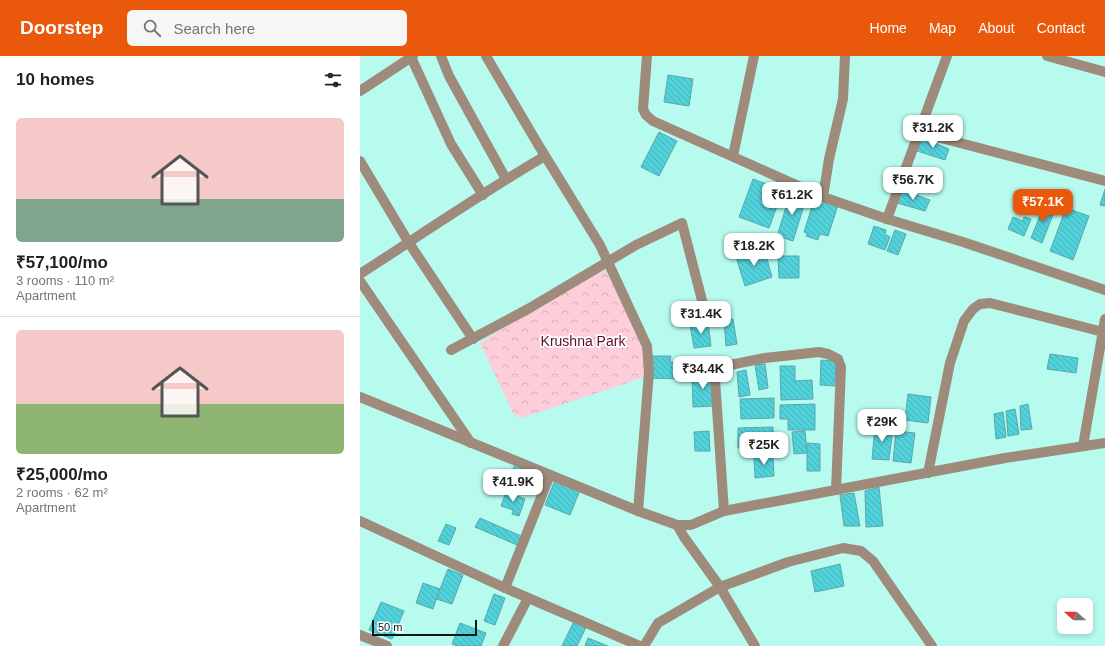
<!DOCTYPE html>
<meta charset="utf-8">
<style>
body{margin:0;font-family:Helvetica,sans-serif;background:#f6f6f6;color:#202124;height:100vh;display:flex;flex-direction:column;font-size:15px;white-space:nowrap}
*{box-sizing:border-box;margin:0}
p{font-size:13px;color:#757577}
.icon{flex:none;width:22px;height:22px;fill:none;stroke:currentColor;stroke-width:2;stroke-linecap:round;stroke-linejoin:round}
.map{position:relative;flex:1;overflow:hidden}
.drawer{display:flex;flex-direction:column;background:#fff;width:360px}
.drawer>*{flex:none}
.needle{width:26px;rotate:291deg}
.buttons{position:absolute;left:697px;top:542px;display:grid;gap:8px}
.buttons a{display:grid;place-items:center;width:36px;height:36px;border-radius:6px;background:#fff;box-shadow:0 2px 6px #0003;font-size:20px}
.scale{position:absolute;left:12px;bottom:10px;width:105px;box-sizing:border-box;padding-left:4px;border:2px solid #001b17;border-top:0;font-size:11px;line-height:14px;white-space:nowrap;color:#001b17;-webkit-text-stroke:3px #fff;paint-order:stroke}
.price{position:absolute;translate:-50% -34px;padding:0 9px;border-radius:8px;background:#fff;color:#222;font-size:13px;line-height:26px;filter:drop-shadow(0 1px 2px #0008)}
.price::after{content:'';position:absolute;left:50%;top:24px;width:12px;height:9px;margin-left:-6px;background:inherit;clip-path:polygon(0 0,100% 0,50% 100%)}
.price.selected{background:#ea580c;color:#fff}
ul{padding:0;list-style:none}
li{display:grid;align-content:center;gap:8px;height:212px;padding:0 16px}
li+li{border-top:1px solid #e0e0e0}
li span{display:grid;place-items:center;height:124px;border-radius:6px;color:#555}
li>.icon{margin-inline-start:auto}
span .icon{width:72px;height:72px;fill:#fffc;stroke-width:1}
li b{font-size:17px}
h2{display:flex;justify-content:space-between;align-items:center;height:48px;padding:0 16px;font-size:17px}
header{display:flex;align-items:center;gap:24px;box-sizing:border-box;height:56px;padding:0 20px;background:#ea580c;color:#fff}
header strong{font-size:19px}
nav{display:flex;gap:22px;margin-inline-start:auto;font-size:14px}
.search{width:280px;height:36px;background:#f6f6f6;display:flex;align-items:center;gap:10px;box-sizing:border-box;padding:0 14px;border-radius:6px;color:#757577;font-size:15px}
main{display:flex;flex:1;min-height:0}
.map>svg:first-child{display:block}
</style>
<header>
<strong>Doorstep</strong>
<div class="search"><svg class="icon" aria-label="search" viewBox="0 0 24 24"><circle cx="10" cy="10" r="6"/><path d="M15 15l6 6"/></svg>Search here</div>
<nav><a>Home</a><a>Map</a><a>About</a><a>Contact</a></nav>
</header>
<main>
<section class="drawer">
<h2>10 homes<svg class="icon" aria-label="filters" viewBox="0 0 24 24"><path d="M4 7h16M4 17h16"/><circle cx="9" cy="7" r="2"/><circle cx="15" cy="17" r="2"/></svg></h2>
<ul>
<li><span style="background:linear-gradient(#f6c9c9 65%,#7fa58c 0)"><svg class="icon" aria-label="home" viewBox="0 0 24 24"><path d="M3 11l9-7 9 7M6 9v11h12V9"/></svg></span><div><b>₹57,100/mo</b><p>3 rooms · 110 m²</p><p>Apartment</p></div></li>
<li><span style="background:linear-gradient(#f6c9c9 60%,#8fb573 0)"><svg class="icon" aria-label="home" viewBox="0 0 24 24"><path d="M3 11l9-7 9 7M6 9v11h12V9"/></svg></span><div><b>₹25,000/mo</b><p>2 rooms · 62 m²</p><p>Apartment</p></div></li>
</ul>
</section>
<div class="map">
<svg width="745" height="590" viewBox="0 0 745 590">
<defs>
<pattern id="park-crowns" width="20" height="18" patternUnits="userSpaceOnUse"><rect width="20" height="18" fill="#fdcdd9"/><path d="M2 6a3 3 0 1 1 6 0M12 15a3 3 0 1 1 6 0" fill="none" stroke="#d7afba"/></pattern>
<pattern id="building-back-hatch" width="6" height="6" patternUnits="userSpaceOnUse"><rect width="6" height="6" fill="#51d1da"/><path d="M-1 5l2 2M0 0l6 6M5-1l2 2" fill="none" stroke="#45b3ba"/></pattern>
</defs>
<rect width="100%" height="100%" fill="#b6fbee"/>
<path fill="url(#park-crowns)" d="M 242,209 L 287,290 L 288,320 L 162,362 L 154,359 L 120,287 Z"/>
<g fill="url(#building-back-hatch)" stroke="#5fa5ab">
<path d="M 308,19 L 333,23 L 329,50 L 304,46 Z"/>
<path d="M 299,76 L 317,85 L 299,120 L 281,111 Z"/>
<path d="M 562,82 L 589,93 L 585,104 L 557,95 Z"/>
<path d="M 548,115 L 575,126 L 570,137 L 542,128 Z"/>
<path d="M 393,123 L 423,134 L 409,172 L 379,161 Z"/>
<path d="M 745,133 L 745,150 L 740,149 Z"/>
<path d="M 542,134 L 570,144 L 565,155 L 537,147 Z"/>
<path d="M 431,135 L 447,140 L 433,185 L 417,180 Z"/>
<path d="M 455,141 L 478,149 L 468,180 L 460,178 L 458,184 L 446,180 L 447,177 L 444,176 Z"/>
<path d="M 685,147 L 696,151 L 682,187 L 671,182 Z"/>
<path d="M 706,152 L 729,160 L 713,204 L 690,195 Z"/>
<path d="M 653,161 L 663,165 L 664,161 L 671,163 L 664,180 L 648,173 Z"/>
<path d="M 514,170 L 526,174 L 525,178 L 530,181 L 525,194 L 508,188 Z"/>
<path d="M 535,174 L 546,178 L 538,199 L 527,195 Z"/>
<path d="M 404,192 L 412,221 L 385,230 L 376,201 Z"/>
<path d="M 418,200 L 439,200 L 439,222 L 419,222 Z"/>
<path d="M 373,263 L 377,288 L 366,290 L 364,265 Z"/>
<path d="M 348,266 L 351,290 L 334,292 L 330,269 Z"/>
<path d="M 690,298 L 718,302 L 716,317 L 687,313 Z"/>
<path d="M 290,300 L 311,300 L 310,306 L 321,306 L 320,323 L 290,322 Z"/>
<path d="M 461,304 L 476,305 L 475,330 L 460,329 Z"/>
<path d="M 405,308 L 408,332 L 399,334 L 395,309 Z"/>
<path d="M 420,310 L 435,310 L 435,325 L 452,324 L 453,343 L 421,344 Z"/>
<path d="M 386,314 L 390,339 L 379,341 L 377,316 Z"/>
<path d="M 353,316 L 354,350 L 333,351 L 332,317 Z"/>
<path d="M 548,338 L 571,341 L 568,367 L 545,364 Z"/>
<path d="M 414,342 L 414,362 L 381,363 L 380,343 Z"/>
<path d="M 455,348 L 455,374 L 428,374 L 428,363 L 420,363 L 420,349 Z"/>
<path d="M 668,348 L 672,373 L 661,374 L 660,350 Z"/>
<path d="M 655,353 L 659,378 L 648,380 L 646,355 Z"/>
<path d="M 643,356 L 646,381 L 636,383 L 634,358 Z"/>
<path d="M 515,370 L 533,372 L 529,404 L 512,403 Z"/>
<path d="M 413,371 L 414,391 L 378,392 L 378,372 Z"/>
<path d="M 349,375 L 350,395 L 335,395 L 334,376 Z"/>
<path d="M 445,375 L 447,397 L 434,398 L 432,376 Z"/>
<path d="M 536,375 L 555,377 L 551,407 L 533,405 Z"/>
<path d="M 447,387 L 460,388 L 460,415 L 447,415 Z"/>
<path d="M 413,399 L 414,420 L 395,422 L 394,400 Z"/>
<path d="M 155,408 L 182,418 L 174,439 L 147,429 Z"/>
<path d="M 195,424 L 220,434 L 210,459 L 185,449 Z"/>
<path d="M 519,431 L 523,470 L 506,471 L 505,435 Z"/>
<path d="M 146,436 L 165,443 L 159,460 L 152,458 L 153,454 L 141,450 Z"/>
<path d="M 494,437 L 500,470 L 484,470 L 480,439 Z"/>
<path d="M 120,462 L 161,480 L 157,489 L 115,471 Z"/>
<path d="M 86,468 L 96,472 L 89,489 L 78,485 Z"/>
<path d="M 480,508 L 484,530 L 455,536 L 451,515 Z"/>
<path d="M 88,513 L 103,519 L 92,548 L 76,543 Z"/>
<path d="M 63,527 L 80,533 L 73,553 L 56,547 Z"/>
<path d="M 134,538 L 145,542 L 135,569 L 124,565 Z"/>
<path d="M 21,546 L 44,555 L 32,583 L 9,574 Z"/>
<path d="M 215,563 L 227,569 L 217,590 L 202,590 Z"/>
<path d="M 100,567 L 126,577 L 121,590 L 97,590 L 92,588 Z"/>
<path d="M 228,582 L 248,590 L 225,590 Z"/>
</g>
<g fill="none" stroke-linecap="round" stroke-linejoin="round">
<g stroke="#9e8b7b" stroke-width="10">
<path d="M 81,0 L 89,20 L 146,123"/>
<path d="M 126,0 L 179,90 L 240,189 L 287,290 L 289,316 L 278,455"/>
<path d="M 287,0 L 283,53 L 286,59 L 293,65 L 463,141 L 527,163 L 587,0"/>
<path d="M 687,0 L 745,16"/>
<path d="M 51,1 L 91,88 L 123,139"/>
<path d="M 0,35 L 53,0"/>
<path d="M 558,76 L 745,125"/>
<path d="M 373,100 L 394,0"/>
<path d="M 0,105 L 49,187 L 113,283"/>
<path d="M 463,141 L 469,103 L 483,43 L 485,0"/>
<path d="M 527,163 L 603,186 L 745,234"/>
<path d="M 0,218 C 62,178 122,137 185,100"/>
<path d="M 0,225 L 111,387"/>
<path d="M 91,294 L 168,253 L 276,189 L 322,167 L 345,256"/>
<path d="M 0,341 L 278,455 L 317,469 L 331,469 L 364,455 L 385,451 L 645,402 L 745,387"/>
<path d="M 723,390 L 745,263"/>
<path d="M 568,417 L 590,307 L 604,265 L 613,253 L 620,248 L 630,247 L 743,276"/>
<path d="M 364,455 L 355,323 L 356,315 L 360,311 L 405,302 L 459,296 L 468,298 L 478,303 L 481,311 L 476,434"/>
<path d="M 0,465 L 145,532 L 280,590"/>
<path d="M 317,469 L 324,481 L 360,531 L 395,590"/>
<path d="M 145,532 L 190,419"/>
<path d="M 0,579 L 27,590"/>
<path d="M 143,590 L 168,542"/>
<path d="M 284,590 L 298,567 L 360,531 L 428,506 L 483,492 L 501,495 L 513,505 L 572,590"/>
</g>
</g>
<g text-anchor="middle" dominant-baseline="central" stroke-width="3.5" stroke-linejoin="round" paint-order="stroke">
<g font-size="14" fill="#5c0c2d" stroke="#fff">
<text x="223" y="285">Krushna Park</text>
</g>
</g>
</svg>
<div class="buttons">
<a><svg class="needle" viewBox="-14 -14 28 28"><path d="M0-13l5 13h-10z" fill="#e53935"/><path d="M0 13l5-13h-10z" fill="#757577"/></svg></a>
</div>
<div class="scale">50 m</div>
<b class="price" style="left:573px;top:93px">₹31.2K</b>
<b class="price" style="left:553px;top:145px">₹56.7K</b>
<b class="price" style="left:432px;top:160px">₹61.2K</b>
<b class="price selected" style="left:683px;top:167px">₹57.1K</b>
<b class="price" style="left:394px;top:211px">₹18.2K</b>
<b class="price" style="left:341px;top:279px">₹31.4K</b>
<b class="price" style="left:343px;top:334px">₹34.4K</b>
<b class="price" style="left:522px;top:387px">₹29K</b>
<b class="price" style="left:404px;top:410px">₹25K</b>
<b class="price" style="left:153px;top:447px">₹41.9K</b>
</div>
</main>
